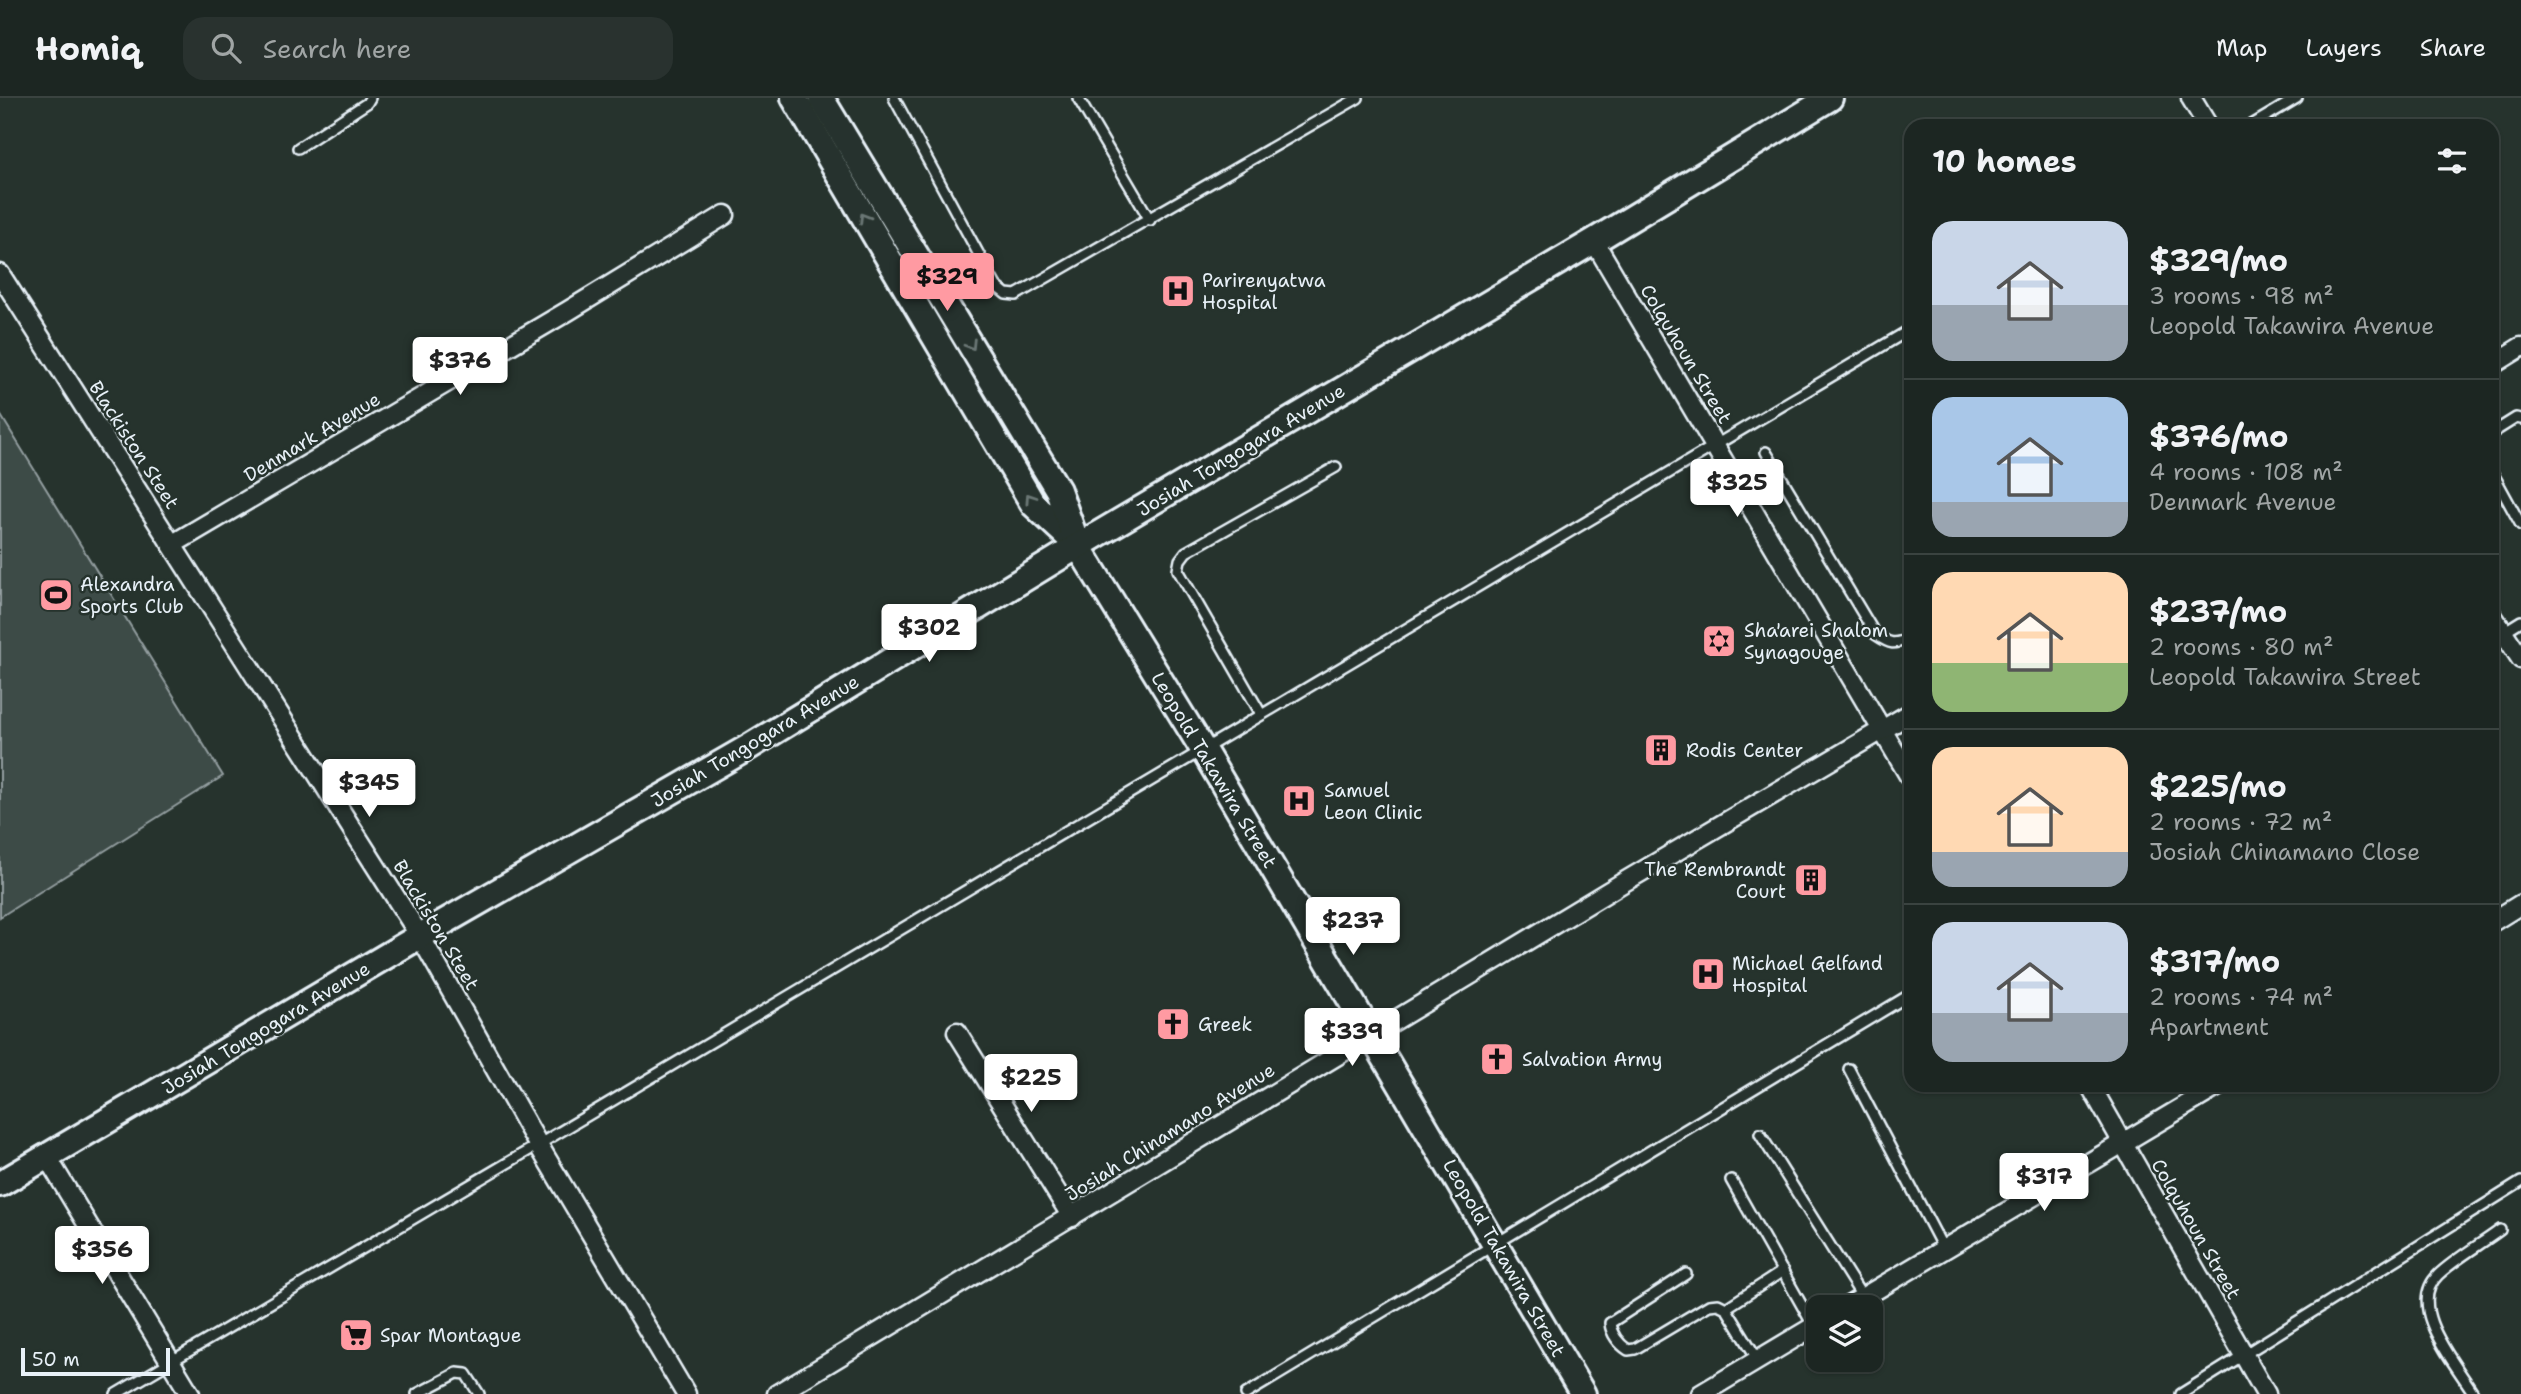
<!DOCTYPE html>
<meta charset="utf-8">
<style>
body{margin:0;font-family:"Shantell Sans",sans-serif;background:#29322f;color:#f1f3f6;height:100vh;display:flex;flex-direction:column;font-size:26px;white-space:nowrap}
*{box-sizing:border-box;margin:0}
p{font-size:23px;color:#a0a5a5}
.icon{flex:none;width:38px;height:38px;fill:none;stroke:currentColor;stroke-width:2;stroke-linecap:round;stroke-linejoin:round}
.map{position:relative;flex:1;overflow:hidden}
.panel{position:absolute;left:1904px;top:21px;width:595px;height:973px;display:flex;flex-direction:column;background:#1c2622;border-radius:21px;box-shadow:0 2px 5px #0004,0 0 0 2px #3a4340}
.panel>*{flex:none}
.fabs{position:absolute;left:1806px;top:1197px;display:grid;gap:14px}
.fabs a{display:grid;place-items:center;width:77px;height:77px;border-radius:14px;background:#1c2622;box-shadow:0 2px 5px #0004,0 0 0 2px #3a4340;font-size:35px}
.scale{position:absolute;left:21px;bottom:18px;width:149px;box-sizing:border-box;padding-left:7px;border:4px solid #e8f1f8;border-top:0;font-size:19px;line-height:24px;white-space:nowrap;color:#e8f1f8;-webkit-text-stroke:5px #26332d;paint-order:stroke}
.price{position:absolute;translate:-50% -60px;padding:0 16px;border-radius:7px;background:#fff;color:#222;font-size:23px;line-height:46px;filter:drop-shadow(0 2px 4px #0008)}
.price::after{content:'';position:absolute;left:50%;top:42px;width:21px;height:16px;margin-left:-10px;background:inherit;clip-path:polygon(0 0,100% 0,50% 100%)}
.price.on{background:#ff9aa2;color:#111}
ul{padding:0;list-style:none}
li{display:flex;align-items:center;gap:21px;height:175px;padding:0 28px}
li+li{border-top:2px solid #3a4340}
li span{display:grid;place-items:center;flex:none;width:196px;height:140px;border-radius:21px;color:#555}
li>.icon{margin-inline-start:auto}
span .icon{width:84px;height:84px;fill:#fffc;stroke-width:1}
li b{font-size:30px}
h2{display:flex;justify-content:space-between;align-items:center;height:84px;padding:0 28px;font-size:30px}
header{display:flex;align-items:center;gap:42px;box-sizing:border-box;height:98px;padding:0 35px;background:#1c2622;border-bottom:2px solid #3a4340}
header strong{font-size:33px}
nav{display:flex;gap:38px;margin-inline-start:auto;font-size:24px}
.search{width:490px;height:63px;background:#29322f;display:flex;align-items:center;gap:18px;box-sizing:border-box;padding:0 24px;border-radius:21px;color:#a0a5a5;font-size:26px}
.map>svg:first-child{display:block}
</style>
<header>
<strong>Homiq</strong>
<div class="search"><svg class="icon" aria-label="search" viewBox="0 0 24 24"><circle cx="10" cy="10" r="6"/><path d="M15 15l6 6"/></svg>Search here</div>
<nav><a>Map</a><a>Layers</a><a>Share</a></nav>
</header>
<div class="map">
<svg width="2521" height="1296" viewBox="0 0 2521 1296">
<rect width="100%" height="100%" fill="#26332d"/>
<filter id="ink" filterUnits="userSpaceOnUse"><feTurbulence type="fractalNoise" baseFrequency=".0143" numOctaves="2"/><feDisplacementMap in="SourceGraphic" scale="14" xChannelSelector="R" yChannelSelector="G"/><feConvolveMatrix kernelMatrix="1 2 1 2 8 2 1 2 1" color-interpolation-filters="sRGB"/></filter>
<g filter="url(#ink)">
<path fill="#3e4b47" stroke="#939ea0" stroke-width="2" d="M 0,316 L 223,678 L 0,819 Z"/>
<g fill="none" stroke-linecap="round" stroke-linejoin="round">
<g stroke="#e8f1f8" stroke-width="14">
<g id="lane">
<path d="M 894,0 L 996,188 L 1006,196 L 1016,197 L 1358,0"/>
<path d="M 1078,0 L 1150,122"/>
<path d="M 2250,28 L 2297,0"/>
<path d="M 298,50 L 367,5 L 370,0"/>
<path d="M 2492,335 L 2516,320 L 2521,321"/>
<path d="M 1766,354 L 1875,536 C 1891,547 1893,547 1911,540"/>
<path d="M 2492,374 L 2521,427"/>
<path d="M 2492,541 L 2521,523"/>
<path d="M 1261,616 L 1178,472 L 1180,462 L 1186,454 L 1336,369"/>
<path d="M 1849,971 L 1944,1152"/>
<path d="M 1760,1036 L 1863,1200"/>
<path d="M 1731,1082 L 1814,1229"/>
<path d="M 1686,1176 L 1610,1225 C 1611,1236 1619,1246 1628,1252 L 1635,1251 L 1709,1207 L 1718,1206 L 1726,1210 L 1758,1262"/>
<path d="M 1726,1210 L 1783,1173"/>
<path d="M 116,1296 C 716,944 1311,584 1911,231"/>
<path d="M 417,1296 L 457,1275 L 466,1276 L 479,1296"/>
<path d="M 1246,1296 L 1911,896"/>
<path d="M 2181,1296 L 2521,1084"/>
<path d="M 2474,1296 C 2456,1266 2405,1209 2438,1177 C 2456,1160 2480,1147 2500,1132"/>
</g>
</g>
<g stroke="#e8f1f8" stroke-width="23">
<g id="street">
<path d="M 2191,0 L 2208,28"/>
<path d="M 1594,143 L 1911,681"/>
<path d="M 0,176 L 420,838 L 539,1048 L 686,1296"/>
<path d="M 2492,267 L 2521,249"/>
<path d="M 173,446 L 568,213 L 725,117"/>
<path d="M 2492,517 L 2521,561"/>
<path d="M 2492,824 L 2521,806"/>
<path d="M 957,934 L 1072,1119"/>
<path d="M 2090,987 L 2266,1296"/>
<path d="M 47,1059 L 190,1296"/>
<path d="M 1847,1209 L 2220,987"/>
<path d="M 777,1296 L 1624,784 L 1911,615"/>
<path d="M 1701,1296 L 1818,1226"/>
</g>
</g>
<g stroke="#e8f1f8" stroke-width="30">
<g id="secondary">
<path d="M 794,0 L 1033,406 L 1075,445"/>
<path d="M 821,0 L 1058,392 L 1078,448 L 1202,650 L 1583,1296"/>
<path d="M 0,1086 L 420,838 L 749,649 L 1078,448 L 1594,143 L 1830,0"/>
</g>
</g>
<use href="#lane" stroke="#26332d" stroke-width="9"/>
<use href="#street" stroke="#26332d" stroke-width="18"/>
<use href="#secondary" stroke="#26332d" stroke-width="24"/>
</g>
<defs><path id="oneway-chevron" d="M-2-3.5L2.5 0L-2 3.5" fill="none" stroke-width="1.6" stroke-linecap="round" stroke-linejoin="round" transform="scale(1.75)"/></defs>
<g stroke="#6a7674">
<use href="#oneway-chevron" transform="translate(864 120) rotate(-121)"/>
<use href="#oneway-chevron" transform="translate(971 247) rotate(58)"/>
<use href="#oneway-chevron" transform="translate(1030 400) rotate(-124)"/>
</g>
</g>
<defs>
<g id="hospital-square" transform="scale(1.75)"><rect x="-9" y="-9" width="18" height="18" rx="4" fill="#ff9aa2" stroke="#26332d"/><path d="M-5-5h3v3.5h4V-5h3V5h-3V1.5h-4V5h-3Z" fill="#111"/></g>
<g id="stadium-square" transform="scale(1.75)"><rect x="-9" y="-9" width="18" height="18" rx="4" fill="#ff9aa2" stroke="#26332d"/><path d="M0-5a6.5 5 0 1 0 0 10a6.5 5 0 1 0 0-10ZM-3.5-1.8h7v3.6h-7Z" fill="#111"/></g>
<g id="synagogue-square" transform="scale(1.75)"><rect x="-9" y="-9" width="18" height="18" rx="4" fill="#ff9aa2" stroke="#26332d"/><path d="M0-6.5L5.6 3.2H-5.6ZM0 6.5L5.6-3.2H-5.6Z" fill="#111"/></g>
<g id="building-square" transform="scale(1.75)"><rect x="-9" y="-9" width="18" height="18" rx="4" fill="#ff9aa2" stroke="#26332d"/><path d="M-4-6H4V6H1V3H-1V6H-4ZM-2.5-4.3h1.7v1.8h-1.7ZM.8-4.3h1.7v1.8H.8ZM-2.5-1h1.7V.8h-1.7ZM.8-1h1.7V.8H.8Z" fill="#111"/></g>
<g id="church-square" transform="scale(1.75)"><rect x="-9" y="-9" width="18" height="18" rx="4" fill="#ff9aa2" stroke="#26332d"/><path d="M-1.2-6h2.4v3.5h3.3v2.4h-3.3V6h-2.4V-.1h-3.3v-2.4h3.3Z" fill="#111"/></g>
<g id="supermarket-square" transform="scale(1.75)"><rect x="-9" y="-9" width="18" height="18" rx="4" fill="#ff9aa2" stroke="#26332d"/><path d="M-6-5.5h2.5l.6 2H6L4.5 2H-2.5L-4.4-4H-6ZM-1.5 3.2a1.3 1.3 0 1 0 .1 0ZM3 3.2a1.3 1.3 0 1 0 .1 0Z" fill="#111"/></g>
</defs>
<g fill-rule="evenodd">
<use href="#hospital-square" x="1178" y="193"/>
<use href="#stadium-square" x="56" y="497"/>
<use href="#synagogue-square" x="1719" y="543"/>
<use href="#building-square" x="1661" y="652"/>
<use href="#hospital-square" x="1299" y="703"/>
<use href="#building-square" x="1811" y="782"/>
<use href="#hospital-square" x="1708" y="876"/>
<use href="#church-square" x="1173" y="926"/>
<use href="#church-square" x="1497" y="961"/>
<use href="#supermarket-square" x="356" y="1237"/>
</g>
<g text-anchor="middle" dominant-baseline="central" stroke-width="5" stroke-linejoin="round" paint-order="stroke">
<g font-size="19" fill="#e8f1f8" stroke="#26332d" text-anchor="start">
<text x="1202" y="182">Parirenyatwa<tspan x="1202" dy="22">Hospital</tspan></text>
<text x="80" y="486">Alexandra<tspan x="80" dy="22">Sports Club</tspan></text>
<text x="1744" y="532">Sha'arei Shalom<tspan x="1744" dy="22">Synagouge</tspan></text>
<text x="1686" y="652">Rodis Center</text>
<text x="1324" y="692">Samuel<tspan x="1324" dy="22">Leon Clinic</tspan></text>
<text x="1786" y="771" text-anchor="end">The Rembrandt<tspan x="1786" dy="22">Court</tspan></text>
<text x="1732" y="865">Michael Gelfand<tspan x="1732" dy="22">Hospital</tspan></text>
<text x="1198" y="926">Greek</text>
<text x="1522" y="961">Salvation Army</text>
<text x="380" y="1237">Spar Montague</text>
</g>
<g font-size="19" fill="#e8f1f8" stroke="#26332d">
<text transform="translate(1686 256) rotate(59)">Colquhoun Street</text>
<text transform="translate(312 339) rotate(-31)">Denmark Avenue</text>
<text transform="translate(134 347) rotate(57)">Blackiston Steet</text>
<text transform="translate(1241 352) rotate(-31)">Josiah Tongogara Avenue</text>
<text transform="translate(755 643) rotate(-31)">Josiah Tongogara Avenue</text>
<text transform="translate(1214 672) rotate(59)">Leopold Takawira Street</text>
<text transform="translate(436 827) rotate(59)">Blackiston Steet</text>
<text transform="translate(266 930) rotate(-31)">Josiah Tongogara Avenue</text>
<text transform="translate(1170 1034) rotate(-32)">Josiah Chinamano Avenue</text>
<text transform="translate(2196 1131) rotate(60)">Colquhoun Street</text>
<text transform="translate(1504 1160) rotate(60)">Leopold Takawira Street</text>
</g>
</g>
</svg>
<div class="fabs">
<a><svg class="icon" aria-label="layers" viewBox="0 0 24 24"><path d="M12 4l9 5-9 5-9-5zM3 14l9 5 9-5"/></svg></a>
</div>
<div class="scale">50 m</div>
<b class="price on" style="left:947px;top:215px">$329</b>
<b class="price" style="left:460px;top:299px">$376</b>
<b class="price" style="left:1737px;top:421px">$325</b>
<b class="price" style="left:929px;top:566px">$302</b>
<b class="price" style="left:369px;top:721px">$345</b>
<b class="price" style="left:1353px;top:859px">$237</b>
<b class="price" style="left:1352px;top:970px">$339</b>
<b class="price" style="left:1031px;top:1016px">$225</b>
<b class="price" style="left:2044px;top:1115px">$317</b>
<b class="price" style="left:102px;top:1188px">$356</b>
<section class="panel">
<h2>10 homes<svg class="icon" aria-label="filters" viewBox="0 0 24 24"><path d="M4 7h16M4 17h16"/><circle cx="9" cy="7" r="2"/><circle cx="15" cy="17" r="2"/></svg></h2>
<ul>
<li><span style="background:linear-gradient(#c9d6e8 60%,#9aa5b1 0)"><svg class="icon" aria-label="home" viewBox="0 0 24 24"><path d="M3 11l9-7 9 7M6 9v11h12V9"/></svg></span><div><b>$329/mo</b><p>3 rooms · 98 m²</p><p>Leopold Takawira Avenue</p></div></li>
<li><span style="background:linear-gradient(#a9c7e8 75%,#9aa5b1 0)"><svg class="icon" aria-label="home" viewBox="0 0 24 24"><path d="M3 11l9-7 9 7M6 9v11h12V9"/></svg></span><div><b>$376/mo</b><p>4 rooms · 108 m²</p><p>Denmark Avenue</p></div></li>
<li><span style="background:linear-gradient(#ffd9b3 65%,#8fb573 0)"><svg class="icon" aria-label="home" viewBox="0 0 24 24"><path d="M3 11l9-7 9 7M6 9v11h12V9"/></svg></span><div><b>$237/mo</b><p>2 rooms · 80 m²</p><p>Leopold Takawira Street</p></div></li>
<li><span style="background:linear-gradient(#ffd9b3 75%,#9aa5b1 0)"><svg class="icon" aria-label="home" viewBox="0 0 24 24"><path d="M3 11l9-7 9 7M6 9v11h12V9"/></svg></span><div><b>$225/mo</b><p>2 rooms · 72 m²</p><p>Josiah Chinamano Close</p></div></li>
<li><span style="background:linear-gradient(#c9d6e8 65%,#9aa5b1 0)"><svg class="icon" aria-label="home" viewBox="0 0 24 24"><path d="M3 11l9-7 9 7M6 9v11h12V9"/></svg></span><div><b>$317/mo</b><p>2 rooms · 74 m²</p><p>Apartment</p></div></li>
</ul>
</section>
</div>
